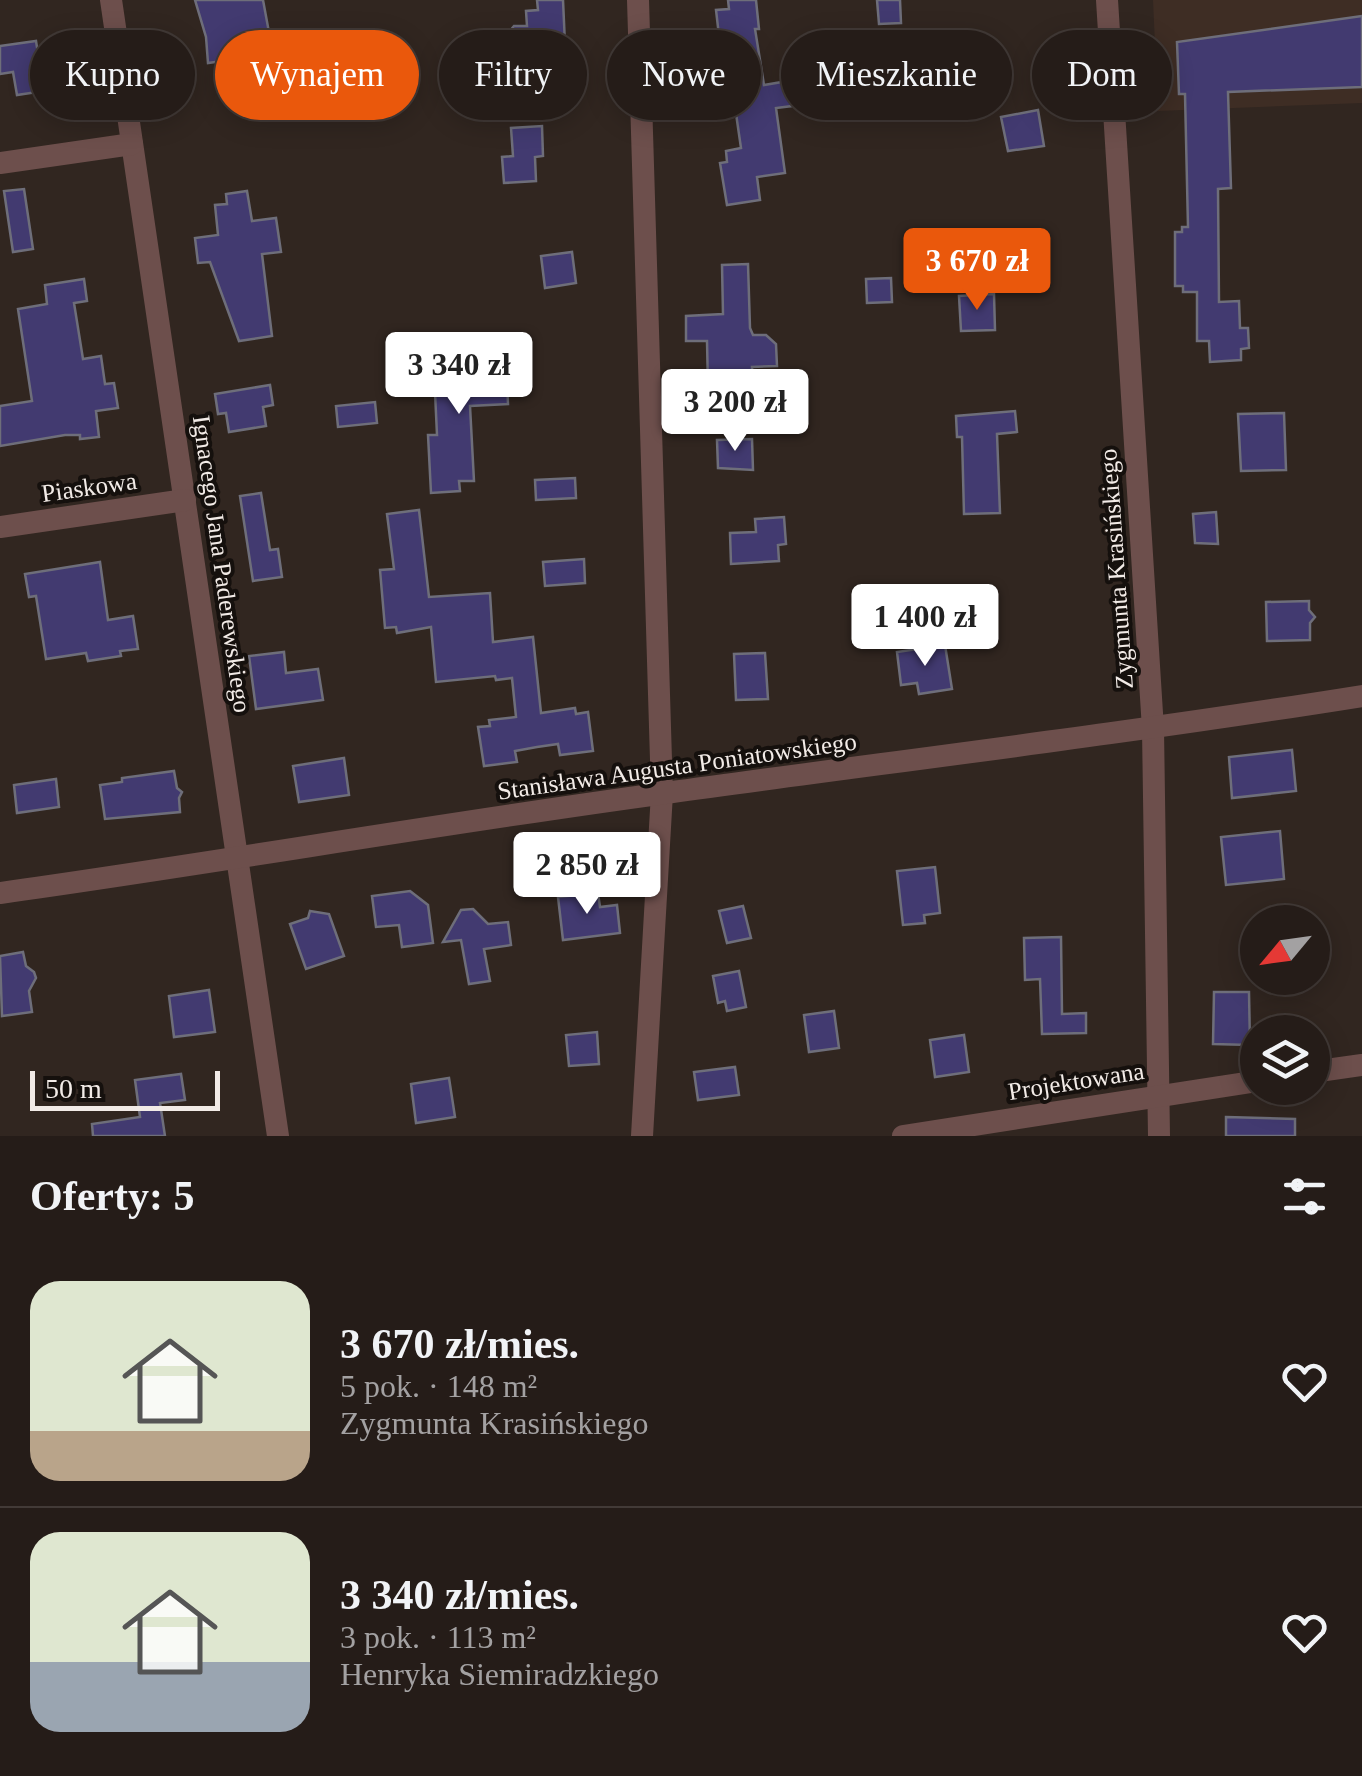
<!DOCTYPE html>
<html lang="pl">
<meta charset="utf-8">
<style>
body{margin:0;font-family:"Times New Roman",serif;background:#2d2521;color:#f1f3f6;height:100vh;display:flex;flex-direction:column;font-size:38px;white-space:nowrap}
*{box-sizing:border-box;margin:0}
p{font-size:32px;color:#a3a1a2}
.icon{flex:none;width:55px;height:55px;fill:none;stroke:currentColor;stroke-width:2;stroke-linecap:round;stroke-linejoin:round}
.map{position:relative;height:1136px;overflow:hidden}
.drawer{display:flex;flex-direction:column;background:#251c18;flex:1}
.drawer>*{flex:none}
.hud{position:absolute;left:30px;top:30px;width:1302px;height:90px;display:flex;gap:20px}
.needle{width:65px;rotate:241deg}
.fabs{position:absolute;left:1240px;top:905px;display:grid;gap:20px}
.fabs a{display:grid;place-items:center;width:90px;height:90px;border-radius:50%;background:#251c18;box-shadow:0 5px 25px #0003,0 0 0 2px #423a37;font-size:50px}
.scale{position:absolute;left:30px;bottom:25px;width:190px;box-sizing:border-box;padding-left:10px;border:5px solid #f2ebe7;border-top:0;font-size:28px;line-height:35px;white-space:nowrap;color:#f2ebe7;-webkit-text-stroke:8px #15100d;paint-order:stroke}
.price{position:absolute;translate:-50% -85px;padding:0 22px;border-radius:10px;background:#fff;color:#222;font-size:32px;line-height:65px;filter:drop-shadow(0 2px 5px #0008)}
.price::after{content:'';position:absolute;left:50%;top:60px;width:30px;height:22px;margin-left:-15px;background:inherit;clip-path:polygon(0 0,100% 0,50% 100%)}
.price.active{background:#ea580c;color:#fff}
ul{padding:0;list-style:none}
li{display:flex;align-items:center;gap:30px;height:250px;padding:0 30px}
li+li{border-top:2px solid #423a37}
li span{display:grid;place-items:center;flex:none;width:280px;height:200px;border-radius:30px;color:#555}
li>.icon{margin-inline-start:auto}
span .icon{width:120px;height:120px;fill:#fffc;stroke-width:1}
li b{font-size:42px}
h2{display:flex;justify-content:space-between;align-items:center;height:120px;padding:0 30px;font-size:42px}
.tag{padding:0 35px;border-radius:45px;background:#251c18;box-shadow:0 5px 25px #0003,0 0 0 2px #423a37;font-size:35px;line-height:90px}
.tag.active{background:#ea580c;color:#fff}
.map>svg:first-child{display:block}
</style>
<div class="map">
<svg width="1362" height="1136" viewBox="0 0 1362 1136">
<rect width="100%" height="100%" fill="#312620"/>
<path fill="#3e2d24" d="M 1153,0 L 1362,0 L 1362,103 L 1158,111 Z"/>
<g fill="#423a70" stroke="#6e6e7a" stroke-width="2.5">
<path d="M 195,0 L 263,0 L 273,54 L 254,58 L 246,72 L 229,60 L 208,63 L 206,37 Z"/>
<path d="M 537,0 L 563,0 L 565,44 L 515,48 L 509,42 L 509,32 L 514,26 L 527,26 L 526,11 L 538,10 Z"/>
<path d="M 728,0 L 756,0 L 759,29 L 755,29 L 764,85 L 788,81 L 794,97 L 792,106 L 776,108 L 785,173 L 757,177 L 760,200 L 727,205 L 720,163 L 727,162 L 726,151 L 741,148 L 731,79 L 700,100 L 684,77 L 721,53 L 716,10 L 729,9 Z"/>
<path d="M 877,0 L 900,0 L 901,23 L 879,24 Z"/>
<path d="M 1362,16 L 1362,87 L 1228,92 L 1231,188 L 1218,189 L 1219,302 L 1239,301 L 1240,328 L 1248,328 L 1249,348 L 1241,349 L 1241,360 L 1210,362 L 1209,341 L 1197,341 L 1197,292 L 1183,292 L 1183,286 L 1175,286 L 1175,232 L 1182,232 L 1182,227 L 1188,227 L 1185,94 L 1179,94 L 1177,42 Z"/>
<path d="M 36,41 L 44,91 L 17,95 L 13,72 L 0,74 L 0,46 Z"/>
<path d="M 973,41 L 976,75 L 946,78 L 942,44 Z"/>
<path d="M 1038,110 L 1044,146 L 1008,151 L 1001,117 Z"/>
<path d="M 542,126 L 543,156 L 535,157 L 536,181 L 504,183 L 502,157 L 513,156 L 511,128 Z"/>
<path d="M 24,189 L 33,249 L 13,252 L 4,191 Z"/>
<path d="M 247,191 L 252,221 L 276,218 L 281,252 L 262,254 L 272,336 L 239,341 L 210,262 L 198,263 L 195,238 L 218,235 L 215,205 L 227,204 L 226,194 Z"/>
<path d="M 572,252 L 576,283 L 545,288 L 541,256 Z"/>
<path d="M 748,264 L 750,328 L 753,335 L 766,335 L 776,344 L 777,366 L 752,367 L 753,382 L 708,387 L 707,341 L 686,341 L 686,316 L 723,314 L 722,265 Z"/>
<path d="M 891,278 L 892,302 L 867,303 L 866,279 Z"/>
<path d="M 84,279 L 87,301 L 74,303 L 83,359 L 101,356 L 105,384 L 114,383 L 118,408 L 96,411 L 99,437 L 80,439 L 80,435 L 65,435 L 0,446 L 0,406 L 32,401 L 18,309 L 47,304 L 45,285 Z"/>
<path d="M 994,294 L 995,330 L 961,331 L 959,296 Z"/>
<path d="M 480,345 L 481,382 L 507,381 L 508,404 L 470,406 L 474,481 L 459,481 L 460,491 L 431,493 L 428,435 L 437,435 L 435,392 L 443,387 L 442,355 L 452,355 L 452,347 Z"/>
<path d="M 270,385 L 273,405 L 263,407 L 266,426 L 229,432 L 226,413 L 218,414 L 215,394 Z"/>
<path d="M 375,402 L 377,423 L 338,427 L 336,406 Z"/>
<path d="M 1015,411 L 1017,432 L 997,434 L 1000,513 L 964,514 L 962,437 L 957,437 L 956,416 Z"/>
<path d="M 1284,413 L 1286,470 L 1241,471 L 1238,414 Z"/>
<path d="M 752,439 L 753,470 L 718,468 L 717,440 Z"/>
<path d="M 575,478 L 576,498 L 536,500 L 535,480 Z"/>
<path d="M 261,493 L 270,550 L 278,549 L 282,577 L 253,581 L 240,496 Z"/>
<path d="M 419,510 L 429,597 L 490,593 L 493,642 L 533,637 L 541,713 L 575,708 L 576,714 L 588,712 L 593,751 L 560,755 L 558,744 L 537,747 L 515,751 L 517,762 L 484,766 L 478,727 L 490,726 L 489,720 L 516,717 L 512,678 L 496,680 L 495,676 L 436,682 L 431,627 L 397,633 L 396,627 L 385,628 L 380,570 L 394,569 L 387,514 Z"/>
<path d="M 1216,512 L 1218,544 L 1195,543 L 1193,514 Z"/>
<path d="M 784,517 L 786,544 L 778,545 L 779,561 L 731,564 L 730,533 L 756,532 L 755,519 Z"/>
<path d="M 584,559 L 585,583 L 545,586 L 543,562 Z"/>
<path d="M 100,562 L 108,620 L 133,616 L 138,649 L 120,651 L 121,656 L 88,661 L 86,653 L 46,659 L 36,596 L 29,597 L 25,574 Z"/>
<path d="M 1309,601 L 1309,610 L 1315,617 L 1310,623 L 1310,640 L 1267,641 L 1266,602 Z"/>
<path d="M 945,645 L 952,689 L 919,694 L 917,683 L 901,685 L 897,652 Z"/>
<path d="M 284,652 L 286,673 L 318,669 L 323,700 L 256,709 L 249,656 Z"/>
<path d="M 765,653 L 768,699 L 736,700 L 734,654 Z"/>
<path d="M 1292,750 L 1296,791 L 1232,798 L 1229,757 Z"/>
<path d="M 344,758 L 349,795 L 299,802 L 293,766 Z"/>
<path d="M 174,771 L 177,788 L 182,792 L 179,798 L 180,812 L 105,819 L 100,785 L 122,782 L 122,778 Z"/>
<path d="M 56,779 L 59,807 L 17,813 L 14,785 Z"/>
<path d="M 1280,831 L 1284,879 L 1226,885 L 1221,837 Z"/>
<path d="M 565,844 L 570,875 L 544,878 L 539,848 Z"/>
<path d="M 935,867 L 940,913 L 924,915 L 925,923 L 903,925 L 897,871 Z"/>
<path d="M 410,891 L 428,905 L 433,943 L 402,947 L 399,925 L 376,927 L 372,896 Z"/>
<path d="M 598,893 L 600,907 L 617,905 L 620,933 L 563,940 L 558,897 Z"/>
<path d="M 743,906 L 751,938 L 727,943 L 719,911 Z"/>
<path d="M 473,909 L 488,924 L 508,922 L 511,945 L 484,949 L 490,981 L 469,984 L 461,940 L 443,942 L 461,910 Z"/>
<path d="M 310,911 L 329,914 L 344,956 L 306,969 L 290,924 L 308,918 Z"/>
<path d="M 1061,937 L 1062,1014 L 1086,1013 L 1086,1033 L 1042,1034 L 1040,979 L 1025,980 L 1024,938 Z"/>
<path d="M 23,952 L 26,966 L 34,972 L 36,978 L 29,991 L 32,1012 L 2,1016 L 0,956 Z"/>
<path d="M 739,971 L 746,1007 L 727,1011 L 725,1001 L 718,1003 L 713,976 Z"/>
<path d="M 209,990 L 215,1032 L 174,1037 L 169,996 Z"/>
<path d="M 1214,992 L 1249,992 L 1250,1045 L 1213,1044 Z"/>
<path d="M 834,1011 L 839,1048 L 809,1052 L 804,1015 Z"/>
<path d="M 597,1032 L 599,1064 L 569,1066 L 566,1035 Z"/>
<path d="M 964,1035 L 969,1072 L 935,1077 L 930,1040 Z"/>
<path d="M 735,1067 L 739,1095 L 698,1100 L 694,1072 Z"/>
<path d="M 181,1074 L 185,1100 L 160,1103 L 165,1136 L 93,1136 L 92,1124 L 140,1117 L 135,1080 Z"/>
<path d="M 449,1078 L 455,1117 L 416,1123 L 411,1084 Z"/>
<path d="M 1226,1117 L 1295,1119 L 1295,1136 L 1226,1136 Z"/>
</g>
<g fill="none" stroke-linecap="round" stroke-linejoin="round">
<g stroke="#6d4f4c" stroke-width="22">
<path d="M 111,0 L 278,1136"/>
<path d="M 638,0 L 662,793 L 642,1136"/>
<path d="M 1107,0 L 1153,729 L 1159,1136"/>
<path d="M 0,163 L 132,144"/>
<path d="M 0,527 L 185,500"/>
<path d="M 0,893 C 222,862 443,823 666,793 C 898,761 1130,733 1362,696"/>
<path d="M 1312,1072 L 1362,1065"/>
<path d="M 903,1136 L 1258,1081"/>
</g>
</g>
<g text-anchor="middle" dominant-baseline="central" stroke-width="8" stroke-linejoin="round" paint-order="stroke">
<g font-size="25" fill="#f2ebe7" stroke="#15100d">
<text transform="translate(89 487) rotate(-8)">Piaskowa</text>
<text transform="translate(222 564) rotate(82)">Ignacego Jana Paderewskiego</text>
<text transform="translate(1116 569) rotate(-94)">Zygmunta Krasińskiego</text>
<text transform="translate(677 766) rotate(-8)">Stanisława Augusta Poniatowskiego</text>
<text transform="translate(1076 1081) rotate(-9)">Projektowana</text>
</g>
</g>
</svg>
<div class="fabs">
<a><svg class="needle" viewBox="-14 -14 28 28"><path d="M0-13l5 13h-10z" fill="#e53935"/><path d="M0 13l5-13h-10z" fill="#a3a1a2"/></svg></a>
<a><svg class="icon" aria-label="layers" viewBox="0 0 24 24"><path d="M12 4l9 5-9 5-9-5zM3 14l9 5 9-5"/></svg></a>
</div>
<div class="scale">50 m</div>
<b class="price active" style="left:977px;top:313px">3 670 zł</b>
<b class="price" style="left:459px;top:417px">3 340 zł</b>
<b class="price" style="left:735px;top:454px">3 200 zł</b>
<b class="price" style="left:925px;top:669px">1 400 zł</b>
<b class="price" style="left:587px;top:917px">2 850 zł</b>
<div class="hud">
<a class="tag">Kupno</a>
<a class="tag active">Wynajem</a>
<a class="tag">Filtry</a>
<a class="tag">Nowe</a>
<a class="tag">Mieszkanie</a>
<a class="tag">Dom</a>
</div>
</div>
<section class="drawer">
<h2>Oferty: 5<svg class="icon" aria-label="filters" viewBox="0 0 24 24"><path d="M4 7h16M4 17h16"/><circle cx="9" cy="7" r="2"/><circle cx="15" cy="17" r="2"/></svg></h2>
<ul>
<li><span style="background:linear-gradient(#dfe7d0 75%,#b9a48a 0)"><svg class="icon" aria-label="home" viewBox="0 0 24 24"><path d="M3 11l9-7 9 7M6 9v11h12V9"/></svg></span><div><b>3 670 zł/mies.</b><p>5 pok. · 148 m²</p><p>Zygmunta Krasińskiego</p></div><svg class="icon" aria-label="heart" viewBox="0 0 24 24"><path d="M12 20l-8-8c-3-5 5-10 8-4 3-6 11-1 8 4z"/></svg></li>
<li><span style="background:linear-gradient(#dfe7d0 65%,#9aa5b1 0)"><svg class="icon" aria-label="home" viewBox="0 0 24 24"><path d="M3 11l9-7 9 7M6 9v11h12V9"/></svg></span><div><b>3 340 zł/mies.</b><p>3 pok. · 113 m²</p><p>Henryka Siemiradzkiego</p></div><svg class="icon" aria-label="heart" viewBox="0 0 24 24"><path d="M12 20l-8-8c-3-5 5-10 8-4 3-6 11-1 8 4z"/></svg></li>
</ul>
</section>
